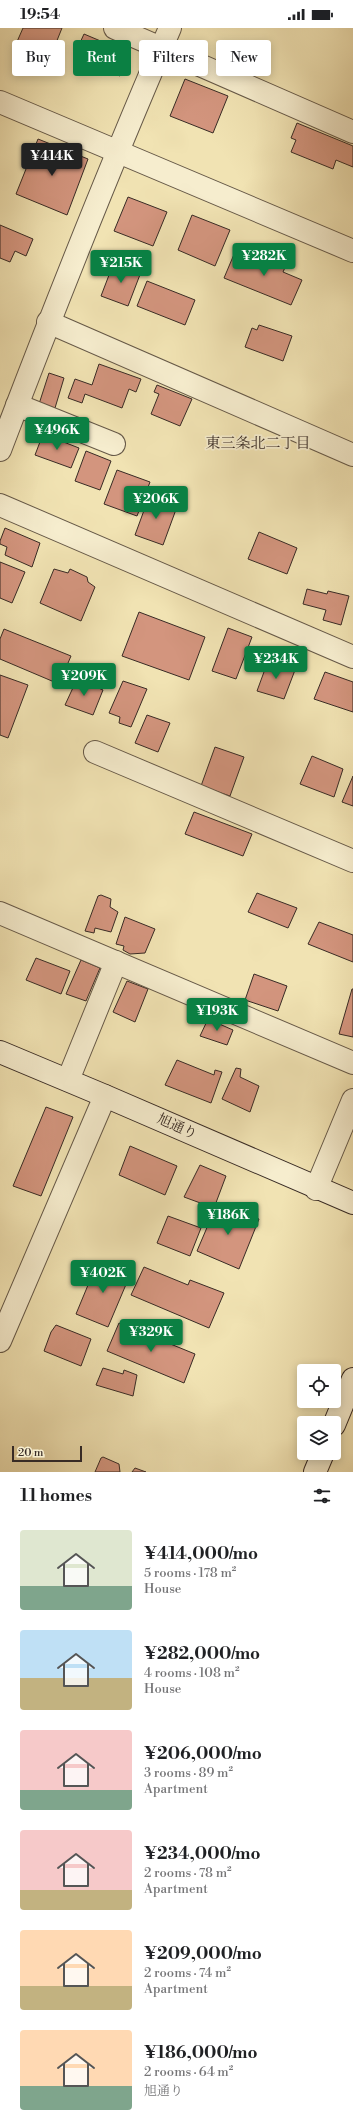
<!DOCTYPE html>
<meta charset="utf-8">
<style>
body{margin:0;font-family:"Libre Bodoni","Noto Serif JP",serif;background:#f2f2f2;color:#202124;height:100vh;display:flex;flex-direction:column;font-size:15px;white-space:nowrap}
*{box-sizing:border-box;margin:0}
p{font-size:13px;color:#757577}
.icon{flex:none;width:22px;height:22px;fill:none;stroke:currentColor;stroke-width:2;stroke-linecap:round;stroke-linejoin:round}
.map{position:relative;height:1444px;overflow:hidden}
.side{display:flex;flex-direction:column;background:#fff;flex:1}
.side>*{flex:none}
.top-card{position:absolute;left:12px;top:12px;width:329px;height:36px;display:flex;gap:8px}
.fabs{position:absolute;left:297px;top:1336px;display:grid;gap:8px}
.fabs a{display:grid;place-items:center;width:44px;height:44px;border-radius:4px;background:#fff;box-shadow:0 2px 10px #0003;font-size:20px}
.scale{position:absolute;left:12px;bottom:10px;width:70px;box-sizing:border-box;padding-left:4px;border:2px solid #382b25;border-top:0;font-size:11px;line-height:14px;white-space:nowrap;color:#382b25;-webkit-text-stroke:3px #f6edce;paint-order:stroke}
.price{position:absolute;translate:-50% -34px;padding:0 9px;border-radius:4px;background:#0b8043;color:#fff;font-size:13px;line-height:26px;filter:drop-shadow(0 1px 2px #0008)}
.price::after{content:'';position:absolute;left:50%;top:24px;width:12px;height:9px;margin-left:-6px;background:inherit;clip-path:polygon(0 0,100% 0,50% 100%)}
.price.selected{background:#222;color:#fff}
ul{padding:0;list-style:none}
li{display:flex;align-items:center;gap:12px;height:100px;padding:0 20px}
li span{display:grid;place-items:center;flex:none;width:112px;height:80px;border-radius:4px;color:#555}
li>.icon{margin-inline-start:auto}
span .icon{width:48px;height:48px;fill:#fffc;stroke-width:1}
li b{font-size:17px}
h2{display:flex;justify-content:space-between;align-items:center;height:48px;padding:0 20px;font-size:17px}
.chip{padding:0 14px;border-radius:4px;background:#fff;box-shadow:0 2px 10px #0003;font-size:14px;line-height:36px}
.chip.selected{background:#0b8043;color:#fff}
.status{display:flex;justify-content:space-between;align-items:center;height:28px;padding:0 20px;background:#fff;direction:ltr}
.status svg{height:11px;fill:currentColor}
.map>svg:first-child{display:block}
</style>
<div class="status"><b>19:54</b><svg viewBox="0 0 49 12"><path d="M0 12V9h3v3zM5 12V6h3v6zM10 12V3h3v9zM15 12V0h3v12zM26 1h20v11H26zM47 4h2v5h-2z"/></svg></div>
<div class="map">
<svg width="353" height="1444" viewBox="0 0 353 1444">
<rect width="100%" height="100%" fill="#f1e3b3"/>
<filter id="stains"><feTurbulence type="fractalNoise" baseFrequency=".005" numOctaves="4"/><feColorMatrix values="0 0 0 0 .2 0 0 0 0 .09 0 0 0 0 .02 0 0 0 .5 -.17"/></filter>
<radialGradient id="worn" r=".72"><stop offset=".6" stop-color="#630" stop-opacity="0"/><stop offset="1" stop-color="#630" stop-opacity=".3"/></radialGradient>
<g fill="#d3957e" stroke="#382b25">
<path d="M 23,0 L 62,0 L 50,30 L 16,16 Z"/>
<path d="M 84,6 L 129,25 L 120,48 L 74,28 Z"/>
<path d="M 185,51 L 228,68 L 213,105 L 170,88 Z"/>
<path d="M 297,95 L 353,118 L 353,139 L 336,132 L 333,141 L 291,124 L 296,112 L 291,110 Z"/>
<path d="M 38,111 L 88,131 L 67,187 L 16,166 Z"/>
<path d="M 128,169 L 167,184 L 153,218 L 114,203 Z"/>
<path d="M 192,187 L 230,202 L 215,238 L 178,222 Z"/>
<path d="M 0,197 L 33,211 L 26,228 L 15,223 L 10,234 L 0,230 Z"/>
<path d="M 235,224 L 269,237 L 272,229 L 287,235 L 283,244 L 302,252 L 291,277 L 224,250 Z"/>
<path d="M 114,234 L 141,244 L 128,278 L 101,268 Z"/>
<path d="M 147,253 L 195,272 L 185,297 L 137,278 Z"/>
<path d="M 259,297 L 292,308 L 283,333 L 245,319 L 252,300 L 257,302 Z"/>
<path d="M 99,336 L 141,351 L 136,364 L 129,361 L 122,380 L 85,366 L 82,375 L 68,370 L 75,351 L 92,357 Z"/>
<path d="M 49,345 L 64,350 L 55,380 L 39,376 Z"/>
<path d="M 157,357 L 192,371 L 180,398 L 151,386 L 159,366 L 154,364 Z"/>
<path d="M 43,406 L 79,420 L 71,440 L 35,427 Z"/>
<path d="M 86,423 L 111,433 L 100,462 L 75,453 Z"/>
<path d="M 117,442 L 150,454 L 137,488 L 104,476 Z"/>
<path d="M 150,466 L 178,476 L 163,517 L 135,507 Z"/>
<path d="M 5,500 L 40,515 L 32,539 L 5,527 L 7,519 L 0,516 L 0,513 Z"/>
<path d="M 259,504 L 297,520 L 287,546 L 248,531 Z"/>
<path d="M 0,534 L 25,544 L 12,575 L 0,570 Z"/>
<path d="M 54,541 L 68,545 L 70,541 L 87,549 L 88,554 L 95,559 L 81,593 L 40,575 Z"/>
<path d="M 307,561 L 327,566 L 328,563 L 349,568 L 341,597 L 323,592 L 326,582 L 303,576 Z"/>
<path d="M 139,584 L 205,609 L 189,652 L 122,628 Z"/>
<path d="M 228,600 L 252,609 L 236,651 L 212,643 Z"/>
<path d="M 4,601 L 71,628 L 59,656 L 0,631 L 0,611 Z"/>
<path d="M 268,633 L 295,642 L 284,671 L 257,663 Z"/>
<path d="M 325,644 L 353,654 L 353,684 L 314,671 Z"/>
<path d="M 0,647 L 28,657 L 8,710 L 0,707 Z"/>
<path d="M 77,651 L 103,662 L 93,687 L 65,677 Z"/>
<path d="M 123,653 L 147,661 L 131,699 L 119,695 L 120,689 L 109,685 Z"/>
<path d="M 147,687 L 170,695 L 158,724 L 135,715 Z"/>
<path d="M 215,719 L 244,729 L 230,768 L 201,758 Z"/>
<path d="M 312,728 L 343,741 L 334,769 L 300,756 Z"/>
<path d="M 353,748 L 353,778 L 342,774 Z"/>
<path d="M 194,784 L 252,806 L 243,828 L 185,806 Z"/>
<path d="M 257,865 L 297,880 L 288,900 L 248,884 Z"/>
<path d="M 101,867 L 111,871 L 110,879 L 118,884 L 111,904 L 95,900 L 94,905 L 85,903 L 98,868 Z"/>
<path d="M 125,889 L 155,901 L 145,925 L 130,926 L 123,922 L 124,918 L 116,916 Z"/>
<path d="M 319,894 L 353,907 L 353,934 L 308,916 Z"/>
<path d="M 36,930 L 70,943 L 61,966 L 26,952 Z"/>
<path d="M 81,932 L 100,940 L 86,973 L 66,966 Z"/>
<path d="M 254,946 L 287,958 L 278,983 L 245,972 Z"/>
<path d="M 127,953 L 148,961 L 135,994 L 113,984 Z"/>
<path d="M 352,961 L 353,961 L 353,1009 L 339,1006 Z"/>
<path d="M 208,991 L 233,1002 L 227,1017 L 200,1008 Z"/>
<path d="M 177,1032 L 214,1047 L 215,1042 L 222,1044 L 211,1075 L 165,1057 Z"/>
<path d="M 236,1040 L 241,1041 L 240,1049 L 259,1058 L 250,1084 L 222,1071 Z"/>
<path d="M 46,1079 L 73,1089 L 41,1168 L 13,1158 Z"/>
<path d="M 130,1118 L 177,1138 L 165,1167 L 119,1147 Z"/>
<path d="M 200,1137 L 226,1148 L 214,1180 L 184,1169 Z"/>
<path d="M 217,1176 L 259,1191 L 239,1241 L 197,1223 Z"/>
<path d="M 168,1188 L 201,1200 L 190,1228 L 157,1215 Z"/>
<path d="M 98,1233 L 130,1247 L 108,1299 L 76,1286 Z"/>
<path d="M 144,1239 L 188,1257 L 190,1252 L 224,1265 L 209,1300 L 131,1267 Z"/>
<path d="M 119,1295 L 195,1326 L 184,1355 L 107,1323 Z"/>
<path d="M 56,1297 L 91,1311 L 81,1338 L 44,1323 L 51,1304 Z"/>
<path d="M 103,1340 L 123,1346 L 124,1342 L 137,1347 L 133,1368 L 96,1357 Z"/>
<path d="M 103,1429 L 119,1436 L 120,1444 L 95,1444 L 101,1430 Z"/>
<path d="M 135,1440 L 146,1444 L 132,1444 Z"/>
</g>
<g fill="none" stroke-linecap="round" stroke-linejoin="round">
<g stroke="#665948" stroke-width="24">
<g id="street">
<path d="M 115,0 L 353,104"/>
<path d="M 0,74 L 353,223"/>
<path d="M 48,294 L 353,427"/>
<path d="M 17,377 L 114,416"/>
<path d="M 0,422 C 54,280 110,139 170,0"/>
<path d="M 0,477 L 353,629"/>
<path d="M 95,724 L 353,833"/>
<path d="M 0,885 L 353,1035"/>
<path d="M 68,1052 L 116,934"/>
<path d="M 316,1161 L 353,1072"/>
<path d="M 0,1313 L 105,1068"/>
</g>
</g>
<g stroke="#382b25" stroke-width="24">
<g id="secondary">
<path d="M 0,1024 L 105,1068 L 353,1175"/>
<path d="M 334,1397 L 353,1351"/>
<path d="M 315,1444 L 323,1425"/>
</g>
</g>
<use href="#street" stroke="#f6edce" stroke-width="22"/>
<use href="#secondary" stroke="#f6edce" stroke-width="22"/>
</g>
<g text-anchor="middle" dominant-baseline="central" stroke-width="3.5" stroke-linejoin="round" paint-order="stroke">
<g font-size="14" fill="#382b25" stroke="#f6edce">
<text transform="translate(177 1099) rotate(24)">旭通り</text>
</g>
<g font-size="15" fill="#382b25" stroke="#f6edce">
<text x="258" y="415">東三条北二丁目</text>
</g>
</g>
<rect width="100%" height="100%" filter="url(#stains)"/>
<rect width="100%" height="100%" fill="url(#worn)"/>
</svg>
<div class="fabs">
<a><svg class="icon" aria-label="locate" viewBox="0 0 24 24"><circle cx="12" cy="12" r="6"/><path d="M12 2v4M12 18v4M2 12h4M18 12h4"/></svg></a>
<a><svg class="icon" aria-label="layers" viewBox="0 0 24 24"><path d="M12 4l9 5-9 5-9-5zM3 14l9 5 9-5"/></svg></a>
</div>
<div class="scale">20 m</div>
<b class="price selected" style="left:52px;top:149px">¥414K</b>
<b class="price" style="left:264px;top:249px">¥282K</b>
<b class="price" style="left:121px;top:256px">¥215K</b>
<b class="price" style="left:57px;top:423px">¥496K</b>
<b class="price" style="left:156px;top:492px">¥206K</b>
<b class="price" style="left:276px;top:652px">¥234K</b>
<b class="price" style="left:84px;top:669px">¥209K</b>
<b class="price" style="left:217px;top:1004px">¥193K</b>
<b class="price" style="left:228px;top:1208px">¥186K</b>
<b class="price" style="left:103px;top:1266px">¥402K</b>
<b class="price" style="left:151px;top:1325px">¥329K</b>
<div class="top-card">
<a class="chip">Buy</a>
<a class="chip selected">Rent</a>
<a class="chip">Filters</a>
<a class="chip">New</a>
</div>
</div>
<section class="side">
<h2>11 homes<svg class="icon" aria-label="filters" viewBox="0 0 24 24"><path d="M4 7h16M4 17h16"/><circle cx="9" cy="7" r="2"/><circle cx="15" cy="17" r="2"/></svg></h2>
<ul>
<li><span style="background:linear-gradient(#dfe7d0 70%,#7fa58c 0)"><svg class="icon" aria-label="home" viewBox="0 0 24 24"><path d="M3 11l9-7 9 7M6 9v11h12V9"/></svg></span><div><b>¥414,000/mo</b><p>5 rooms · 178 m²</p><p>House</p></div></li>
<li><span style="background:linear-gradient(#bfe0f5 60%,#c2b280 0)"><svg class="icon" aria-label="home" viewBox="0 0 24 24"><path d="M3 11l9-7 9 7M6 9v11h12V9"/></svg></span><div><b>¥282,000/mo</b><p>4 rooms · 108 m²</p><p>House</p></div></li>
<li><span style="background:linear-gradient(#f6c9c9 75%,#7fa58c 0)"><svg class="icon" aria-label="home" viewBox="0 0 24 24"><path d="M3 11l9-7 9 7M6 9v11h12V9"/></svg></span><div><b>¥206,000/mo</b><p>3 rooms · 89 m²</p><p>Apartment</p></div></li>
<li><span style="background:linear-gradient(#f6c9c9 75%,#c2b280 0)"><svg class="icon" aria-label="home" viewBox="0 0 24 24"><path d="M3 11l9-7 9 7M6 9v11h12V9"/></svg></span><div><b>¥234,000/mo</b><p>2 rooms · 78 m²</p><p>Apartment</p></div></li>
<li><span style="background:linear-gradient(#ffd9b3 70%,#c2b280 0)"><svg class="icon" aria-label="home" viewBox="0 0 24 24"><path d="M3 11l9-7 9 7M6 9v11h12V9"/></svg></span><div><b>¥209,000/mo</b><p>2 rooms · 74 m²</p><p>Apartment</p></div></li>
<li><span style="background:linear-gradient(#ffd9b3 70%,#7fa58c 0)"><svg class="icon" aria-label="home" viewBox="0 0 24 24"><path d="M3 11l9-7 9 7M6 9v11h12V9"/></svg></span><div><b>¥186,000/mo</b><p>2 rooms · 64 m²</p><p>旭通り</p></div></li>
</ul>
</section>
